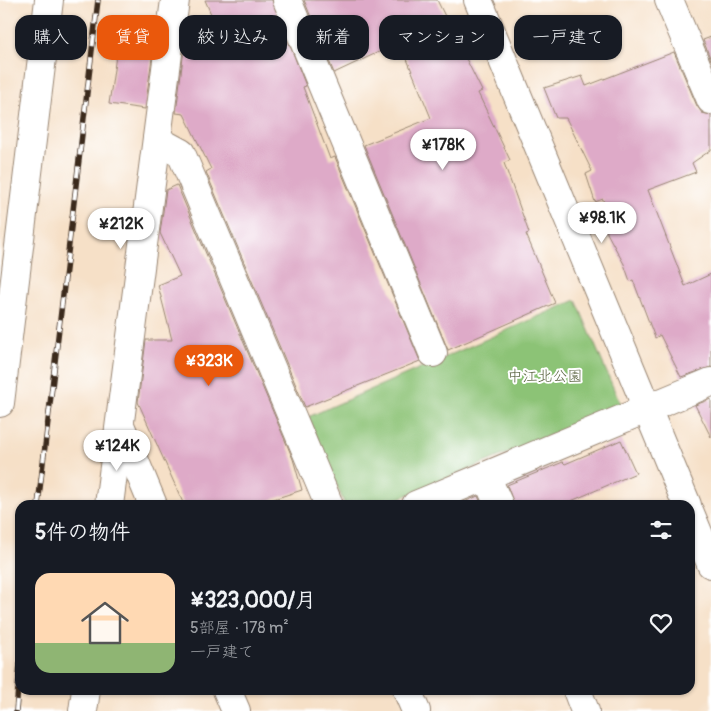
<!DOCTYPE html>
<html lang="ja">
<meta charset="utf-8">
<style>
body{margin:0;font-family:Pangolin,"Klee One",sans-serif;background:#242831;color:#f1f3f6;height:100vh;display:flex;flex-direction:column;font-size:19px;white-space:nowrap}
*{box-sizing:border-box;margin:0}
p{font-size:16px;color:#9ea1a6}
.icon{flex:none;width:28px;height:28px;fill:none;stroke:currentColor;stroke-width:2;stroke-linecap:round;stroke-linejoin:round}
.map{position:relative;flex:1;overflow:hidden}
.side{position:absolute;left:15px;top:500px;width:680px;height:195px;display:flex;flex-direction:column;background:#171b24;border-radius:15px;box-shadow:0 1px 4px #0004}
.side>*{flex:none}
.guide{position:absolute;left:15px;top:15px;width:681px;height:45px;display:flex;gap:10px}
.price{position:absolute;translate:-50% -42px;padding:0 11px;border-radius:18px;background:#fff;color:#222;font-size:16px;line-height:32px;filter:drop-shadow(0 1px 2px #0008)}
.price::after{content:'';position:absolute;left:50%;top:30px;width:15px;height:11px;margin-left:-8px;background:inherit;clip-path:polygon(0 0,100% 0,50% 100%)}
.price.on{background:#ea580c;color:#fff}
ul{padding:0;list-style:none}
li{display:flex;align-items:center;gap:15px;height:125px;padding:0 20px}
li span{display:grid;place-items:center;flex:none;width:140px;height:100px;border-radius:15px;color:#555}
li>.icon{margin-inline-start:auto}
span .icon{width:60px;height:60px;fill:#fffc;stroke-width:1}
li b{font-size:21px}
h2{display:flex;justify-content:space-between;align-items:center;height:60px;padding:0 20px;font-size:21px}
.tag{padding:0 18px;border-radius:15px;background:#171b24;box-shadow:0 1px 4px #0004;font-size:18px;line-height:45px}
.tag.on{background:#ea580c;color:#fff}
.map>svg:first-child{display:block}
</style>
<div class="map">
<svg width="711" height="711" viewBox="0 0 711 711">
<rect width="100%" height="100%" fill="#fff"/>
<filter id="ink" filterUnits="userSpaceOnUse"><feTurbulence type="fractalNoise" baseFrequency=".02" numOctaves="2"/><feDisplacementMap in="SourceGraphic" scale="10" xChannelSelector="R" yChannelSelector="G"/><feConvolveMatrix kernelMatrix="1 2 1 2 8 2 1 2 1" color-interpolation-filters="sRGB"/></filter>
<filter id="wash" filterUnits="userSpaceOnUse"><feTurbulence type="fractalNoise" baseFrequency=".0096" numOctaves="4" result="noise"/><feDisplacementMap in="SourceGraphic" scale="20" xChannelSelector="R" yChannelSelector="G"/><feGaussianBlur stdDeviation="1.12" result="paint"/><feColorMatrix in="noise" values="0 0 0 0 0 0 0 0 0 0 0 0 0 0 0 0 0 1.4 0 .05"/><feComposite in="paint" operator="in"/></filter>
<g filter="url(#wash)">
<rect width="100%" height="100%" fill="#f6e0c7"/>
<path fill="#8cc376" stroke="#64764a" d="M 576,300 L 621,406 L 383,505 L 345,505 L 308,417 Z"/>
<g id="blocks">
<g fill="#deaac8">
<path d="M 205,0 L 272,0 L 306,86 L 303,87 L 330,159 L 335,157 L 420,361 L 305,407 L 206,172 L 211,169 L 184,114 L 176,113 L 186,33 L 222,40 Z"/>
<path d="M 304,0 L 437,0 L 482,91 L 478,93 L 510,160 L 504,163 L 529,233 L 526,234 L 555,303 L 448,350 L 364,145 L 431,118 L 400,42 L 334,73 Z"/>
<path d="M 121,21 L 156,28 L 145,109 L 109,104 Z"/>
<path d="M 711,37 L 711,60 L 703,40 Z"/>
<path d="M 674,52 L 697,106 L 702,113 L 711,115 L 711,150 L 692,163 L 696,172 L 648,190 L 685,286 L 711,274 L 711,367 L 681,377 L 660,335 L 655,338 L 633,280 L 630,281 L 624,264 L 607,233 L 603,199 L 595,202 L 586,174 L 592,171 L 566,118 L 556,118 L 544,88 L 582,76 L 586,86 Z"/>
<path d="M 177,185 L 293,459 L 302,490 L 255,505 L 184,505 L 138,402 L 146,340 L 172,340 L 158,285 L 180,276 L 160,233 L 166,190 Z"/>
<path d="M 711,399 L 711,437 L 695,405 Z"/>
<path d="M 621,440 L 636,473 L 562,505 L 514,505 L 507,485 L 563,462 L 565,464 Z"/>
<path d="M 478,496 L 482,505 L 460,505 L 460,504 Z"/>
</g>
</g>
</g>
<g filter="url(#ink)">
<use href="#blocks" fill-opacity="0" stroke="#988572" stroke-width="1"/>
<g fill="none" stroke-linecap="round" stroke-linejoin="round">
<g stroke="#988572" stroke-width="30">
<g id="minor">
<path d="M 287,0 L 433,353"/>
<path d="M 478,0 L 687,505"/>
<path d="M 669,0 L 711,100"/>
<path d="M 157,140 L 181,153 L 329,505"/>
<path d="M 0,403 L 49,0"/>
<path d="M 120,425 L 153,505"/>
<path d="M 486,476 L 499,505"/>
<path d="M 109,505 L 175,0"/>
<path d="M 416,505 L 711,382"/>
<path d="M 690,513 L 711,564"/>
<path d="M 227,690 L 236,711"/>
<path d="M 407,690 L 416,711"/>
<path d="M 577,690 L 585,711"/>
<path d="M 83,711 L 86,690"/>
</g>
</g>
<use href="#minor" stroke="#fff" stroke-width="28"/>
<g stroke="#3b2a1e" stroke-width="5.5">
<g id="rail">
<path d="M 38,505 L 98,0"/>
<path d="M 16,711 L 20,664"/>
</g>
</g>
<use href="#rail" stroke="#fff" stroke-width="4" stroke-dasharray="11" stroke-linecap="butt"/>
</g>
</g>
<g text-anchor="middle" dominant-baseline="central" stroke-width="4" stroke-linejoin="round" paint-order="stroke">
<g font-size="15" fill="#57603d" stroke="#fff">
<text x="545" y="376">中江北公園</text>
</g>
</g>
</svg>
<b class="price" style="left:443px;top:171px">¥178K</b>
<b class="price" style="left:602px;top:244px">¥98.1K</b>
<b class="price" style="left:121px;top:250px">¥212K</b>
<b class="price on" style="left:209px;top:387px">¥323K</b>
<b class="price" style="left:117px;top:472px">¥124K</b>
<div class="guide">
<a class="tag">購入</a>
<a class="tag on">賃貸</a>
<a class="tag">絞り込み</a>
<a class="tag">新着</a>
<a class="tag">マンション</a>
<a class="tag">一戸建て</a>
</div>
<section class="side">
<h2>5件の物件<svg class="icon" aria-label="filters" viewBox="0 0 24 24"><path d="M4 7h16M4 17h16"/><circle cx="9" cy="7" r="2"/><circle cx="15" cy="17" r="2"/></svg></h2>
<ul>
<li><span style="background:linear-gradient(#ffd9b3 70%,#8fb573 0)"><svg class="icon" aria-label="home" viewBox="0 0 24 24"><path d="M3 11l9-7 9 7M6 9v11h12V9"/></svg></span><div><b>¥323,000/月</b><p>5部屋 · 178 m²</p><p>一戸建て</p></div><svg class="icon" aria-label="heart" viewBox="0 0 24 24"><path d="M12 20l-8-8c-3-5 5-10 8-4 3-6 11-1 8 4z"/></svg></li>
</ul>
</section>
</div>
